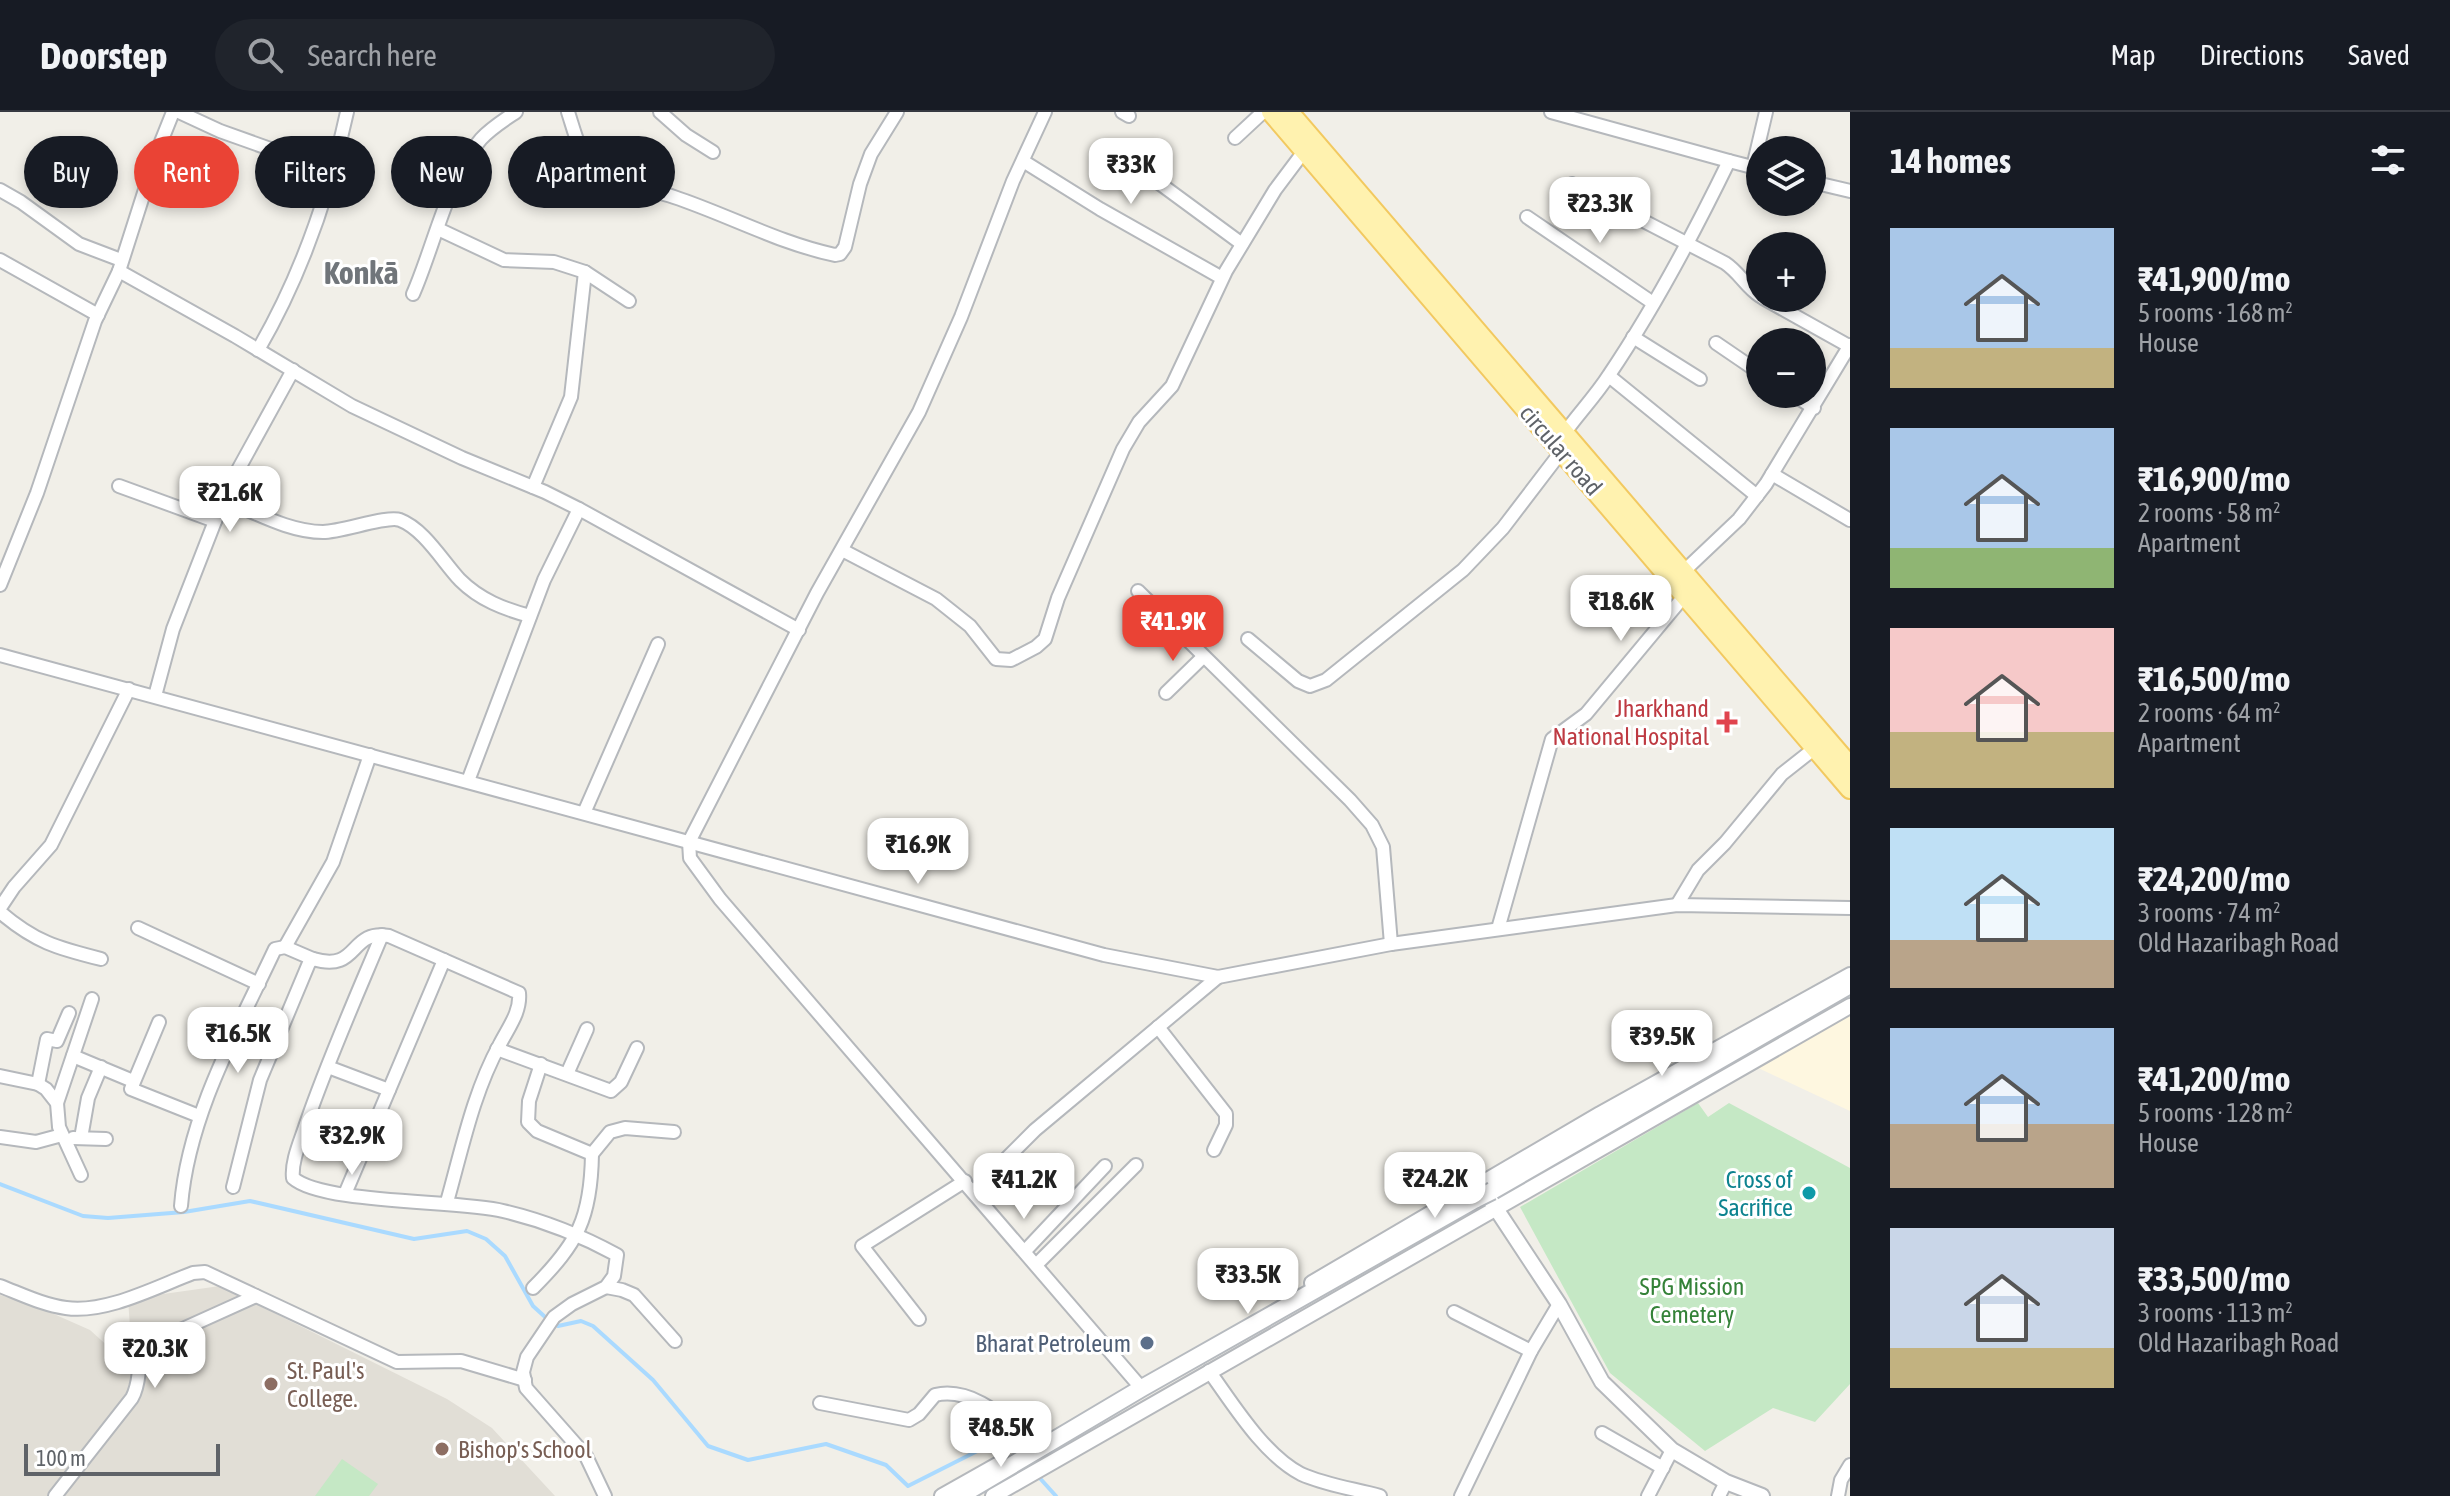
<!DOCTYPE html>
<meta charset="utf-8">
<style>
body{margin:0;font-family:"Asap Condensed",sans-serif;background:#20242c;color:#f1f3f6;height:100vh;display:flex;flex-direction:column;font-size:30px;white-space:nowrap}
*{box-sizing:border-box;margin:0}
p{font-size:26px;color:#9ea1a6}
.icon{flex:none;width:44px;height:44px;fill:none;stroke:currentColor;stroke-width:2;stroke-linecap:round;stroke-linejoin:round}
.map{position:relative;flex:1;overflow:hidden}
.drawer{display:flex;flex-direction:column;background:#171b24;width:600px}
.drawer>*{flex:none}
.hud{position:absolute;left:24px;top:24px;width:760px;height:72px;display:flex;gap:16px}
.tools{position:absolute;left:1746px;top:24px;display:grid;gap:16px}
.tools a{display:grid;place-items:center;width:80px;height:80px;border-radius:50%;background:#171b24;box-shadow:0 4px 12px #0003;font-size:40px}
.scale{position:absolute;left:24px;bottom:20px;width:196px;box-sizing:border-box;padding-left:8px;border:4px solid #5f6368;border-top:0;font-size:22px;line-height:28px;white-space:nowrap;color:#5f6368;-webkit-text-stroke:6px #fff;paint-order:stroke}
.price{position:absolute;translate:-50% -68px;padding:0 18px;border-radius:16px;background:#fff;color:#222;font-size:26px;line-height:52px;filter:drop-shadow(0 2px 4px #0008)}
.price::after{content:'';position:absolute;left:50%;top:48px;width:24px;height:18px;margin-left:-12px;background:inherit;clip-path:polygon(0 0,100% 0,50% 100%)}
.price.active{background:#ea4335;color:#fff}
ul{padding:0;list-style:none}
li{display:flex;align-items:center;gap:24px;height:200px;padding:0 40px}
li span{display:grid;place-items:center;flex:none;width:224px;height:160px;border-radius:0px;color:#555}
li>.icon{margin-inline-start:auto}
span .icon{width:96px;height:96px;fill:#fffc;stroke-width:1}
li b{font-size:34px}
h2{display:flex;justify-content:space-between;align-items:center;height:96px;padding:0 40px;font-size:34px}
.tag{padding:0 28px;border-radius:36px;background:#171b24;box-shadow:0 4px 12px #0003;font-size:28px;line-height:72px}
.tag.active{background:#ea4335;color:#fff}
header{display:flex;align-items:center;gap:48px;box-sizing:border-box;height:112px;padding:0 40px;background:#171b24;border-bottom:2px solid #363941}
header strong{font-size:38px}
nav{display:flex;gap:44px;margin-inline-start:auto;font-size:28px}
.search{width:560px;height:72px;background:#20242c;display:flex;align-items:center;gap:20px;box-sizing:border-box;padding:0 28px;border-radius:44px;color:#9ea1a6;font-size:30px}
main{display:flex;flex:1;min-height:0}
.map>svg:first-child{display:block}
</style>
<header>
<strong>Doorstep</strong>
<div class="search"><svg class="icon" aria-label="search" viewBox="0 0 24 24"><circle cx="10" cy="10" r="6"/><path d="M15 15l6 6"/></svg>Search here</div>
<nav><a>Map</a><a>Directions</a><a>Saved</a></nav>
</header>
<main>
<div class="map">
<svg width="1850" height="1384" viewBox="0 0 1850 1384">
<rect width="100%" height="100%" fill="#f1efe8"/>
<path fill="#fef7e0" d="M 1850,902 L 1850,999 L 1756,955 Z"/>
<path fill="#e1ded6" d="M 220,1174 L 447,1287 L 492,1316 L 555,1384 L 0,1384 L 0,1183 L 29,1191 L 90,1218 L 133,1257 L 128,1187 Z"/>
<g fill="#c5e8c5">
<path d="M 1698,991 L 1708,1005 L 1729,991 L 1850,1056 L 1850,1272 L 1815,1310 L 1773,1296 L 1705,1339 L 1610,1261 L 1520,1095 Z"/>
<path d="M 342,1347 L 378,1372 L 369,1384 L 315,1384 Z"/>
</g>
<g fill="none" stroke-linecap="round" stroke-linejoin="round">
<g stroke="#aadaff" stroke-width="4">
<path d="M 0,1072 L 83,1104 L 108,1106 L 184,1100 L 250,1089 L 414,1127 L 467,1119 L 486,1127 L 505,1144 L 533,1194 L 544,1204"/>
<path d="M 558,1214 L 581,1209 L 593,1214 L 653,1268 L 708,1334 L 748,1348 L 826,1332 L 886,1353 L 908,1374 L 1009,1323 L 1024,1342"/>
<path d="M 1037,1363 L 1056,1384"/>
</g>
<g stroke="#b5b8bc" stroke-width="16">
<g id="minor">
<path d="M 179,0 L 220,19 L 332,59"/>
<path d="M 568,0 C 574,18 579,42 593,55 C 614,73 648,76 674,85 C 728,103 779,131 835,143 L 840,142 L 845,135 L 860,72 L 871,42 L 897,0"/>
<path d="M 660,0 L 686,23 L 713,40"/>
<path d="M 1045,0 L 1013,69 L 961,205 L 919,300 L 817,481 L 689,730 L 690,746 L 720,787 L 1137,1271"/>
<path d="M 1122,0 L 1129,4"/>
<path d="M 1551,0 L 1729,49"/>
<path d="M 1235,26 L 1263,0"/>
<path d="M 1023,49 L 1100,97 L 1222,166"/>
<path d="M 1753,55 L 1766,0"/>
<path d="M 1140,57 L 1242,132"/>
<path d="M 1812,70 L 1850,79"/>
<path d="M 1572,72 L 1725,151 C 1739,160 1746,175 1760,184"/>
<path d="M 0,78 L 21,90 L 79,132 L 121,148"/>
<path d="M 1527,105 L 1653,191"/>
<path d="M 438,117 L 504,148 L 554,150 L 585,160 L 629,189"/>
<path d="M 0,148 L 98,203"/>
<path d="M 119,159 L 235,224 L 352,294 L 462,346 L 545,380 L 579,397 L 544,468 L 468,669"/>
<path d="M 413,182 C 433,137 449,63 481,27 C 491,16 504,8 516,0"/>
<path d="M 1763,186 L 1849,234"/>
<path d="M 1633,225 L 1700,267"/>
<path d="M 1716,231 L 1760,261"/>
<path d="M 258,238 C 301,164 329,83 347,0"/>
<path d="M 1609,264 L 1757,384"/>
<path d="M 1792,282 L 1814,296"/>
<path d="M 1561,326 C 1576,304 1595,285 1609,263 C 1655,195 1693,123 1729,49 L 1760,57"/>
<path d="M 1772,362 L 1850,408"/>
<path d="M 119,374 L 215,409"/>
<path d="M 533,375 L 571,285 L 585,160"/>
<path d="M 224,388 C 255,400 289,420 323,420 C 342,420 388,403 400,408 C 424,417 443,450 460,468 C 480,488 504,497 530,504"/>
<path d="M 579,397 L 799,518"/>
<path d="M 842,438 L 936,487 L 970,514 L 996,547 L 1011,548 L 1036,535 L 1045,527 L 1058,486 L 1123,337 L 1139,310 L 1172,274 L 1226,159 L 1275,78 L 1305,38"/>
<path d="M 1683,460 L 1739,407 L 1766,372 L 1850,233"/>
<path d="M 0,473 L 37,381 L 95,209 L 119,159 L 157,40 L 173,0"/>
<path d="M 1138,479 L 1350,688 L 1372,713 L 1383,735 L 1391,832"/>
<path d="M 1248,527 L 1298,569 L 1310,574 L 1326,568 L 1463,458 L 1503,416 L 1561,340"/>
<path d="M 0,543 L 1104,843 L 1218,865 L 1391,832 L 1677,793 L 1850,796"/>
<path d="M 1166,581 L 1203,545"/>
<path d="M 155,584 L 173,517 L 217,404 L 238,358 L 293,258"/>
<path d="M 584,701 L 658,532"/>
<path d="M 1677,793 L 1698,758 L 1725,731 L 1782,662 L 1815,636"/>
<path d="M 0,796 L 14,775 L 51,733 L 129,577"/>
<path d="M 0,800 C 35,830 57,836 101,847"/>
<path d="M 138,816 L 259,872"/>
<path d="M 1498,817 L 1552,627 L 1586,602 L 1685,483"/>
<path d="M 382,823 C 356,885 328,948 306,1012 C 301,1028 291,1049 293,1066 C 322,1092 458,1088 503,1099 C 542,1108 582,1124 617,1143 L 614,1164 L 606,1175 L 572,1192 L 554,1205 L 527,1245 L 523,1260 L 526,1276 L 586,1344 L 605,1384"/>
<path d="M 285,835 L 333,750 L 370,643"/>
<path d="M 159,910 L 131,977 L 199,1004"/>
<path d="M 1158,915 L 1226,1002 L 1226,1013 L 1214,1038"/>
<path d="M 497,937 L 611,979 L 621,970 L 637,936"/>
<path d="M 73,944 L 133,969"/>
<path d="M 328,955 L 389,978"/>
<path d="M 567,962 L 587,917"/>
<path d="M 0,964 L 38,972 L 46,977 L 57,991 L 59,1015 L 81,1063"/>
<path d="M 38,972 L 47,927 L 57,929 L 69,901"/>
<path d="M 57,991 L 92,887"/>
<path d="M 0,1025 L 36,1030 L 62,1023"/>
<path d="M 73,1026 L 106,1027"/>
<path d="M 81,1026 L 88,986 L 101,955"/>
<path d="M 592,1042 L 610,1020 L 625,1016 L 674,1020"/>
<path d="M 233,1075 L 260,968 L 309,851 L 313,847 C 360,861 348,817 389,824 L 519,881 C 521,900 508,916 500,932 C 473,981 462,1037 447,1090"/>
<path d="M 974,1079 L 1035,1018 L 1218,865"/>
<path d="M 345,1082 L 444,848"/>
<path d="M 181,1094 C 188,1004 237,918 275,837 L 285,835 L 313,847"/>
<path d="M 1025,1139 L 1105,1054"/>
<path d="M 1037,1152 L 1136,1053"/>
<path d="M 0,1174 C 21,1182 43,1193 66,1196 C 105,1202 156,1175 193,1161 L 205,1160 L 397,1250 L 461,1249 L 525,1268"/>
<path d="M 606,1175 L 622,1178 L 634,1183 L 675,1229"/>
<path d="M 533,1176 C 578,1131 591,1106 592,1042 L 537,1019 L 528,1010 L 529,989 L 541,952"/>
<path d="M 1454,1200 L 1531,1239"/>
<path d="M 919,1207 L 862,1134 L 965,1069"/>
<path d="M 1209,1259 C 1233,1292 1263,1342 1301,1362 C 1325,1373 1355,1377 1380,1384"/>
<path d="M 820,1291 L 909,1308 L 919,1302 L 935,1283 C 974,1274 1008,1310 1036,1332"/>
<path d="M 1602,1321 L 1663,1356"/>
<path d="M 55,1384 L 132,1286 C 144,1264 132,1248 154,1230 L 256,1184"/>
<path d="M 1461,1384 L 1531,1239 L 1559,1192"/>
<path d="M 1648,1384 L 1672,1338"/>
<path d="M 1719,1384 L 1726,1370"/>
<path d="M 1838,1384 L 1841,1368 L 1850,1353"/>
</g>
</g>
<g stroke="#b5b8bc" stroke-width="18">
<g id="tertiary">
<path d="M 1491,1089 L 1559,1192 L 1602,1270 L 1672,1338 L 1726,1370 L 1762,1384"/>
<path d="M 1312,1171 L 1600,1002 L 1850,863"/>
<path d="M 942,1384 L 997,1353"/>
<path d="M 993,1384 L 1850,894"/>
</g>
</g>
<g stroke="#b6babf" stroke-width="20">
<g id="secondary">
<path d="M 1492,1079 L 1850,873"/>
<path d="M 960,1384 L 1142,1276 L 1476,1087"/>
</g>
</g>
<g stroke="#f2c960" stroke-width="22">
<g id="primary">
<path d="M 1271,0 L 1850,677"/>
<path d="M 1289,0 L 1850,654"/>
</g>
</g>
<use href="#minor" stroke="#fff" stroke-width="12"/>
<use href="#tertiary" stroke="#fff" stroke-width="14"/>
<use href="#secondary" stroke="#fff" stroke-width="16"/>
<use href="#primary" stroke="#fff2af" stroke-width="18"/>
<g stroke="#b6babf" stroke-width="20" stroke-linecap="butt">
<path id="secondary-bridge" d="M 1476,1087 L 1492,1079"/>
</g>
<use href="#secondary-bridge" stroke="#fff" stroke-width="16"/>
</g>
<path fill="#e0444e" stroke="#fff" stroke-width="3" d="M1723 598h8v8h8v8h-8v8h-8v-8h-8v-8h8z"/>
<circle fill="#0f9aa8" stroke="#fff" stroke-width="3" cx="1809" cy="1081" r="8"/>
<circle fill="#5c6f8a" stroke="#fff" stroke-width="3" cx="1147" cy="1231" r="8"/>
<g fill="#8d6e63" stroke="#fff" stroke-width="3">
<circle cx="271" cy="1272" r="8"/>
<circle cx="442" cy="1337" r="8"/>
</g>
<g text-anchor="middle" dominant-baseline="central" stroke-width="6" stroke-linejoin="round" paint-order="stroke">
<g font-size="24" fill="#5f6368" stroke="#fff">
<text transform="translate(1561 338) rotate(49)">circular road</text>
</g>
<g font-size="24" fill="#be3a42" stroke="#fff" text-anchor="end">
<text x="1709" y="596">Jharkhand<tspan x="1709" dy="28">National Hospital</tspan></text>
</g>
<g font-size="24" fill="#0d838f" stroke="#fff" text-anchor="end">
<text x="1793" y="1067">Cross of<tspan x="1793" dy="28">Sacrifice</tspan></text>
</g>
<g font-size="24" fill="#348238" stroke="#fff">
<text x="1692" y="1174">SPG Mission<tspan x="1692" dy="28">Cemetery</tspan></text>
</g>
<g font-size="24" fill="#4e5e75" stroke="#fff" text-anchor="end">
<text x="1131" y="1231">Bharat Petroleum</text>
</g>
<g font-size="24" fill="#785e54" stroke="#fff" text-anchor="start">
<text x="287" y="1258">St. Paul's<tspan x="287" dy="28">College.</tspan></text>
<text x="458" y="1337">Bishop's School</text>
</g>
<g font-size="32" font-weight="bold" fill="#70757a" stroke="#fff">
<text x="361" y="160">Konkā</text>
</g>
</g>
</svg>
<div class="tools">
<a><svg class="icon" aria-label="layers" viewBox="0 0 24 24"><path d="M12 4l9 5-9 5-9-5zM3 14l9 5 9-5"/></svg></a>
<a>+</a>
<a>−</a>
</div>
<div class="scale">100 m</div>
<b class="price" style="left:1131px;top:94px">₹33K</b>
<b class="price" style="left:1600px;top:133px">₹23.3K</b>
<b class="price" style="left:230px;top:422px">₹21.6K</b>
<b class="price" style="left:1621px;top:531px">₹18.6K</b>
<b class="price active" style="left:1173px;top:551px">₹41.9K</b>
<b class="price" style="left:918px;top:774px">₹16.9K</b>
<b class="price" style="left:238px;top:963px">₹16.5K</b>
<b class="price" style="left:1662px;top:966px">₹39.5K</b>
<b class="price" style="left:352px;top:1065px">₹32.9K</b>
<b class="price" style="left:1435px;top:1108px">₹24.2K</b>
<b class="price" style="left:1024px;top:1109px">₹41.2K</b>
<b class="price" style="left:1248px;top:1204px">₹33.5K</b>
<b class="price" style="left:155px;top:1278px">₹20.3K</b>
<b class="price" style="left:1001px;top:1357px">₹48.5K</b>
<div class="hud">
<a class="tag">Buy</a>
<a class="tag active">Rent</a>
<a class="tag">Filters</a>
<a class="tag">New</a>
<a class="tag">Apartment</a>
</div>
</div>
<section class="drawer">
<h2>14 homes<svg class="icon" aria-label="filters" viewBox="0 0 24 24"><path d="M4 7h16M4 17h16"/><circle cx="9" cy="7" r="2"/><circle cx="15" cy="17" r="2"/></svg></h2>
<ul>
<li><span style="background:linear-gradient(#a9c7e8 75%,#c2b280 0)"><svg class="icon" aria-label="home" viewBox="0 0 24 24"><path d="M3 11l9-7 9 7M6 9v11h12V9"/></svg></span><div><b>₹41,900/mo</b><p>5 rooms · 168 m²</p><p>House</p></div></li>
<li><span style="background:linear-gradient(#a9c7e8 75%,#8fb573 0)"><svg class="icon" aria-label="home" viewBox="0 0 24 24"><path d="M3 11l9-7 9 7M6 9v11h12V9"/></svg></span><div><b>₹16,900/mo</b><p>2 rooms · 58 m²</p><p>Apartment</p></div></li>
<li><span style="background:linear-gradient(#f6c9c9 65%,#c2b280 0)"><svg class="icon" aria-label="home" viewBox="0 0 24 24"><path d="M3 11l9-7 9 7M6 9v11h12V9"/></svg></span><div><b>₹16,500/mo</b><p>2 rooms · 64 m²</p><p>Apartment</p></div></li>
<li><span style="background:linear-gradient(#bfe0f5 70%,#b9a48a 0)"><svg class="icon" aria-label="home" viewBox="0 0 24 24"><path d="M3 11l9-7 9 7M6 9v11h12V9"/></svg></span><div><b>₹24,200/mo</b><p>3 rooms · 74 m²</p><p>Old Hazaribagh Road</p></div></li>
<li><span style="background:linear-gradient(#a9c7e8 60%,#b9a48a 0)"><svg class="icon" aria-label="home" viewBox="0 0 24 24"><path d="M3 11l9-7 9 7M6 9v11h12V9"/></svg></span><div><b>₹41,200/mo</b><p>5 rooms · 128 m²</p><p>House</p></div></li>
<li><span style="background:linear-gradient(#c9d6e8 75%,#c2b280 0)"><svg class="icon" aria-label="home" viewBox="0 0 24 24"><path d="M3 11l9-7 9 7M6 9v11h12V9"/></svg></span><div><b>₹33,500/mo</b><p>3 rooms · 113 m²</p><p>Old Hazaribagh Road</p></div></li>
</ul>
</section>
</main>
